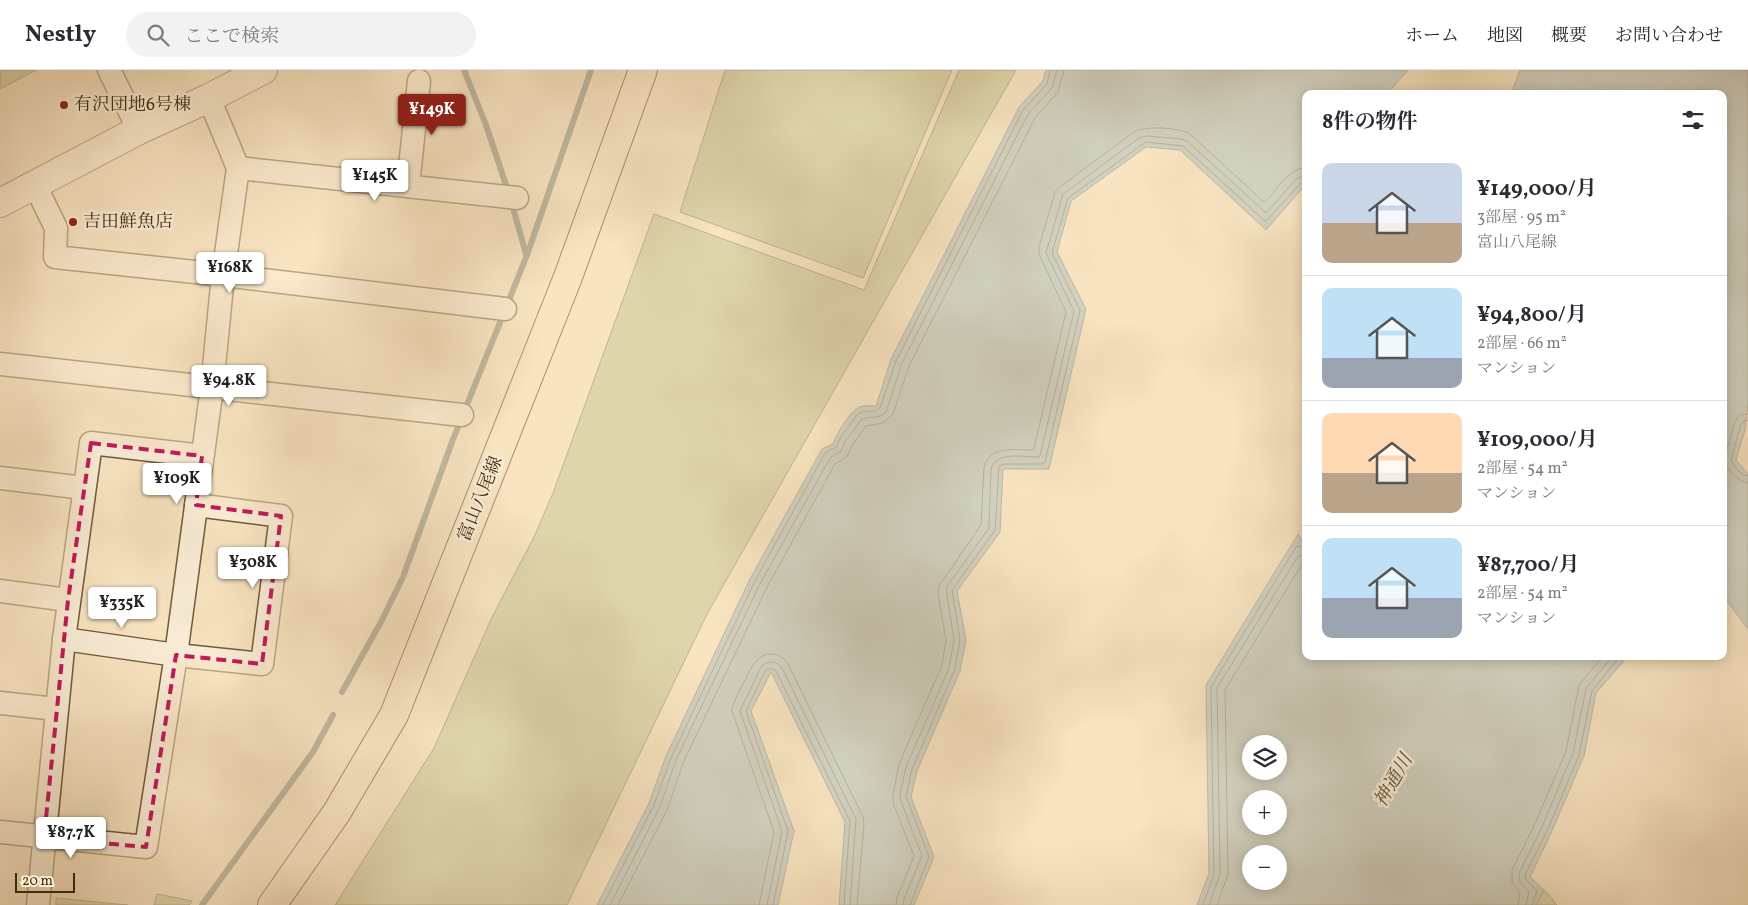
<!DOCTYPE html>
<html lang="ja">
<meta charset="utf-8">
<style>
body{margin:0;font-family:Vollkorn,"Noto Serif JP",serif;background:#f2f2f3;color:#2b2b33;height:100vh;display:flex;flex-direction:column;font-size:19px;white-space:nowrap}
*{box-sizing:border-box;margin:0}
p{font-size:16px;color:#7c7c81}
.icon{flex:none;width:28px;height:28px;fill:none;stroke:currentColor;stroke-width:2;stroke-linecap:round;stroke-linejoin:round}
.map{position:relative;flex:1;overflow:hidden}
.side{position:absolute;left:1302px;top:20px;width:425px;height:570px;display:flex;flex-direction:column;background:#fff;border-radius:10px;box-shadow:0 2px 12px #0003}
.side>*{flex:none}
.controls{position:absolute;left:1242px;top:665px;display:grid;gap:10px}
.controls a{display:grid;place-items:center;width:45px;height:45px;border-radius:50%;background:#fff;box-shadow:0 2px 12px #0003;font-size:25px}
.scale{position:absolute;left:15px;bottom:12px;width:60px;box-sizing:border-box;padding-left:5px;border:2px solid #442c09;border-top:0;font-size:14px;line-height:18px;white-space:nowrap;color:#442c09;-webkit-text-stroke:4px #faedd7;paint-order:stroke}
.price{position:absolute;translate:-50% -42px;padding:0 11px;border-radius:5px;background:#fff;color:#222;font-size:16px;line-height:32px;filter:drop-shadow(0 1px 2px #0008)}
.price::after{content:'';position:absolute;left:50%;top:30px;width:15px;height:11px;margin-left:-8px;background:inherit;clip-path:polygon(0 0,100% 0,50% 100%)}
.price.selected{background:#8f2418;color:#fff}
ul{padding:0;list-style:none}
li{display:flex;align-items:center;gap:15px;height:125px;padding:0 20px}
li+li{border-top:1px solid #e1e1e2}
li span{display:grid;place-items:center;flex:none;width:140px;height:100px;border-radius:10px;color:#555}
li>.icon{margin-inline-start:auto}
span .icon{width:60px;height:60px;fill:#fffc;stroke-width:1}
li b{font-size:21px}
h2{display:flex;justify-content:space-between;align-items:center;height:60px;padding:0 20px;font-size:21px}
header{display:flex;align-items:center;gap:30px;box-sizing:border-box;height:70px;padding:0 25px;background:#fff;border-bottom:1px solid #e1e1e2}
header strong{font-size:24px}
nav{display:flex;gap:28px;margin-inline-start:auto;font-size:18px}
.search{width:350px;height:45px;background:#f2f2f3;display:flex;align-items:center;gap:12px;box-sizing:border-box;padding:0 18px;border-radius:28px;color:#7c7c81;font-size:19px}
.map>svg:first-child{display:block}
</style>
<header>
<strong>Nestly</strong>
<div class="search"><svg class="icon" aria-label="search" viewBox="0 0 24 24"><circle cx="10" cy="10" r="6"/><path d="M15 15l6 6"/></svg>ここで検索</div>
<nav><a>ホーム</a><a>地図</a><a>概要</a><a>お問い合わせ</a></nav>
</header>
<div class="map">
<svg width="1748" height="835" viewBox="0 0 1748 835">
<rect width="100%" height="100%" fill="#f8e4c1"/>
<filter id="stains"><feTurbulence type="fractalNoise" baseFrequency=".004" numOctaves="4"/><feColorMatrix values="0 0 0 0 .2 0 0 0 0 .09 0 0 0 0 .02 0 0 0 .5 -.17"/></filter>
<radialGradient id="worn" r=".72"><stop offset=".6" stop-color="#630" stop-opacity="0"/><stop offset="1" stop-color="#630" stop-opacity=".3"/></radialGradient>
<g fill="#c1c390" stroke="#82784c">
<path d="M 0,0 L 36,0 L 0,19 Z"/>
<path d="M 725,0 L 952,0 L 863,208 L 680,142 Z"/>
<path d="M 959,0 L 1016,0 L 707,544 L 567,835 L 335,835 L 434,678 L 492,547 L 534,467 L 553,423 L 654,144 L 864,220 Z"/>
<path d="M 1544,820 L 1557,835 L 1536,835 Z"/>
<path d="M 157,824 L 192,831 L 189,835 L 154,835 Z"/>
<path d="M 56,828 L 128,835 L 56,835 Z"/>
</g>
<g fill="#a4bbbf" stroke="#7e8276" fill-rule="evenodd">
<path d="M 1046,0 L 1408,0 L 1387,24 L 1306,24 L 1306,114 L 1266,160 L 1180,80 L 1146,77 L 1071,131 L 1057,182 L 1086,239 L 1049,399 L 1003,399 L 1000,462 L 957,521 L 966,570 L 960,601 L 917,701 L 911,727 L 934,787 L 914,835 L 839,835 L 845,752 L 771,602 L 751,641 L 794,761 L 778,835 L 597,835 L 649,733 L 666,686 L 750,509 L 822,379 L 833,374 C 836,365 850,341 859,337 C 864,335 871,336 876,336 L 891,289 L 1019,37 L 1043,11 Z"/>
<path d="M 1520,0 L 1748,0 L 1748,333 L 1745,360 L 1736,390 L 1748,404 L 1748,559 L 1724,527 L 1724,24 L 1511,24 Z"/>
<path d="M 1298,464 L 1306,477 L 1306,586 L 1625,586 L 1623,592 L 1596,623 L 1584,686 L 1552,761 L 1530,807 L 1544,820 L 1536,835 L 1197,835 L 1209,803 L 1206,615 ZM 1251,674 L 1279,674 L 1279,701 L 1251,701 ZM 1251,729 L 1279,729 L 1279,756 L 1251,756 ZM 1251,784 L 1279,784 L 1279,811 L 1251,811 Z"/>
</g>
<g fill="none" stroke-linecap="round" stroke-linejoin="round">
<g stroke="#747464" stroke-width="1">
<path d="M 1748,344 C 1744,344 1740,344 1737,348 C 1735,351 1725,384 1725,389 C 1725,399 1739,412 1748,413"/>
<path d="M 1748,350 L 1744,351 L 1741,354 L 1731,389 C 1733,396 1741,406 1748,406"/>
<path d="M 603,835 L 654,735 L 671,688 L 755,511 L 825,383 L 836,377 L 841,367 L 857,345 L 862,342 L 876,341 L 880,338 L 896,291 L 1023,40 L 1047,14 L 1050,0"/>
<path d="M 610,835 L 660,737 L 676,690 L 760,514 L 830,388 L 841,381 L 846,370 L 861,350 C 870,345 878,350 886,342 L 902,293 L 1028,44 L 1052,18 L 1057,0"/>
<path d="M 618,835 L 667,740 L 683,693 L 767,517 L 835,394 L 847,386 L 853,374 L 866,356 L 883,353 L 893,344 L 909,296 L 1035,48 L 1058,22 L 1064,0"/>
<path d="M 759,835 L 774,762 L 732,641 C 733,632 738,624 742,616 C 749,603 755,583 772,584 C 780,585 784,589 788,594 L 863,747 L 864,754 L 857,835"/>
<path d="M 767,835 L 782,761 L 740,641 L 761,597 C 767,590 776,590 782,598 L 856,749 L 850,835"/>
<path d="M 773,835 L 788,761 L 746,641 L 765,601 L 771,598 L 776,601 L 850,751 L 844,835"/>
<path d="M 896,835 L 897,827 L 914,786 L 893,733 L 893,725 L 899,694 L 942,595 L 946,570 L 938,524 L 939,516 L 981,455 L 984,398 C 989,375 1014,380 1032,380 L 1034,378 L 1066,242 L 1039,184 L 1039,177 L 1055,122 L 1061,116 L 1134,62 C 1145,55 1178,58 1189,63 L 1264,132 L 1266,131 C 1277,119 1289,98 1306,98"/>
<path d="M 903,835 L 904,829 L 922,786 L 901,731 L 900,724 L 906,697 L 949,598 L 954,570 L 946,518 L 989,458 L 991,399 C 996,381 1023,387 1038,387 L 1040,386 L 1074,241 L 1046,183 L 1063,124 L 1139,68 L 1147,66 L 1181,69 L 1187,71 L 1265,142 L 1267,142 L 1297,108 L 1306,105"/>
<path d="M 910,835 L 929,787 L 906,726 L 912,699 L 955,599 L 960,570 L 952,520 L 995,460 L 999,396 L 1004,394 L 1043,394 L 1045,392 L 1080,240 L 1052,183 L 1068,128 L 1146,72 L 1183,76 L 1265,151 L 1267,150 L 1301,113 L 1306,112"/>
<path d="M 1203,835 L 1214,804 L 1211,617 L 1296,477 L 1299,476 L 1306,479"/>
<path d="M 1209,835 L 1220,804 L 1217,618 L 1298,486 L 1306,485"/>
<path d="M 1217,835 L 1228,804 L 1225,620 L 1302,494 L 1306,493"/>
<path d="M 1518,835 L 1520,824 L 1512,812 L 1512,800 L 1535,754 L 1566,681 L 1579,615 L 1603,586"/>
<path d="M 1526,835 L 1529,822 L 1520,812 L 1519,803 L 1542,757 L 1573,683 L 1586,618 L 1613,586"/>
<path d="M 1532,835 L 1537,821 L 1526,810 L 1525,805 L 1548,759 L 1579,685 L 1592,621 L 1620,586"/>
</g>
<g stroke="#7e8276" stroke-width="6">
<path d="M 464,0 L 486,55 L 508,121"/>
<path d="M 511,131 L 526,184"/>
<path d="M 342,622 L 382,550 L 403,507 L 452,372 L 527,185 L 591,0"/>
<path d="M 202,835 L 313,682 L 333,645"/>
</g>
<g stroke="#715a37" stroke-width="25">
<g id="minor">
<path d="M 109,0 L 139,60"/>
<path d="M 238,98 L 517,128"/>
<path d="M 35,115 L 56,158 L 55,187 L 223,205 L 505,239"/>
<path d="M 408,116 L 419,11"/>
<path d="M 0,294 L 462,345"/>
<path d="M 0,408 L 84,418"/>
<path d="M 0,521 L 68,530"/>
<path d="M 64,569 L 176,585 L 262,594 L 281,446 L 196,435"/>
<path d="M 0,633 L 56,639"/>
<path d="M 0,762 L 146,777 L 176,585 L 212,317 L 223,205 L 238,98 L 209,28"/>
<path d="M 38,835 L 64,569 L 91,373 L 202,386"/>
</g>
</g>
<g stroke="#715a37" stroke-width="30">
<path id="tertiary" d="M 0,133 L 139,60 L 209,28 L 263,0"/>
</g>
<g stroke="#442c09" stroke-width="30">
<path id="primary" d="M 272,835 L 337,742 L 394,645 L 568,207 L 643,0"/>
</g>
<use href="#minor" stroke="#faedd7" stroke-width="22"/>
<use href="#tertiary" stroke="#faedd7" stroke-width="28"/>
<use href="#primary" stroke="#f8e4c1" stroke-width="28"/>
</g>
<path d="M0 0H1748V835H0ZM 91,373 L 202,386 L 196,435 L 281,446 L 262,594 L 176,585 L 146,777 L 44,768 L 68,530 Z" fill="#f8e4c1" fill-opacity=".55" fill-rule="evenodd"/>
<path fill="none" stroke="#c2185b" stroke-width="4" stroke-dasharray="10 6" stroke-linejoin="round" d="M 91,373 L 202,386 L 196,435 L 281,446 L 262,594 L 176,585 L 146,777 L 44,768 L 68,530 Z"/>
<g fill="#8f2418" stroke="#faedd7" stroke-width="2">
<circle cx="64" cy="35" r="5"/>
<circle cx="73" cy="152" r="5"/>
</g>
<g text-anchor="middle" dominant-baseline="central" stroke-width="5" stroke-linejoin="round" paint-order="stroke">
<g font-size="18" fill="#442c09" stroke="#faedd7" text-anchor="start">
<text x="74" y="35">有沢団地6号棟</text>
<text x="83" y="152">吉田鮮魚店</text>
</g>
<g font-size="18" fill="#442c09" stroke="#faedd7">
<text transform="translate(481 429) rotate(-68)">富山八尾線</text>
</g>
<g font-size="19" font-style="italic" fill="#5c5036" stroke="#faedd7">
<text transform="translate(1394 711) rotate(-60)">神通川</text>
</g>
</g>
<rect width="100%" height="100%" filter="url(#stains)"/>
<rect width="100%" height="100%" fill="url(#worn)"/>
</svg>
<div class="controls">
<a><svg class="icon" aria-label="layers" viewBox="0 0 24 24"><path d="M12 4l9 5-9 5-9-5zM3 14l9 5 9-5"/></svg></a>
<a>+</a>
<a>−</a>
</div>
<div class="scale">20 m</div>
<b class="price selected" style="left:432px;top:66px">¥149K</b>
<b class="price" style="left:375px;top:132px">¥145K</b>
<b class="price" style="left:230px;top:224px">¥168K</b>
<b class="price" style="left:229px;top:337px">¥94.8K</b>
<b class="price" style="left:177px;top:435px">¥109K</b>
<b class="price" style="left:253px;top:519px">¥308K</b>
<b class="price" style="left:122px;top:559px">¥335K</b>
<b class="price" style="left:71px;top:789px">¥87.7K</b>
<section class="side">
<h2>8件の物件<svg class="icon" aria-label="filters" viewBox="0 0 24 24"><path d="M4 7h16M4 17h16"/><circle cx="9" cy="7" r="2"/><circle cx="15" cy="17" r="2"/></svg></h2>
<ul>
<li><span style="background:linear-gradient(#c9d6e8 60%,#b9a48a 0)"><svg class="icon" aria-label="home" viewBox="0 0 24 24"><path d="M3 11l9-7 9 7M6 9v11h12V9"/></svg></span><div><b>¥149,000/月</b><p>3部屋 · 95 m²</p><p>富山八尾線</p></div></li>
<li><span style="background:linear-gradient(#bfe0f5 70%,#9aa5b1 0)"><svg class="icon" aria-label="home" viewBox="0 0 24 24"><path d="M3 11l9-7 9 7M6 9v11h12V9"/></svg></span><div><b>¥94,800/月</b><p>2部屋 · 66 m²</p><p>マンション</p></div></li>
<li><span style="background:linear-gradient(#ffd9b3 60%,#b9a48a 0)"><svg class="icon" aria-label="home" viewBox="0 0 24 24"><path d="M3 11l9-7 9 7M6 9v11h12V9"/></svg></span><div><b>¥109,000/月</b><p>2部屋 · 54 m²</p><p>マンション</p></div></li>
<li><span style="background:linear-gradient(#bfe0f5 60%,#9aa5b1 0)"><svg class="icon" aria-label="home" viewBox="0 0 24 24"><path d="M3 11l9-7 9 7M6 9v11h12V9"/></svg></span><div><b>¥87,700/月</b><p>2部屋 · 54 m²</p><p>マンション</p></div></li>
</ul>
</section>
</div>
